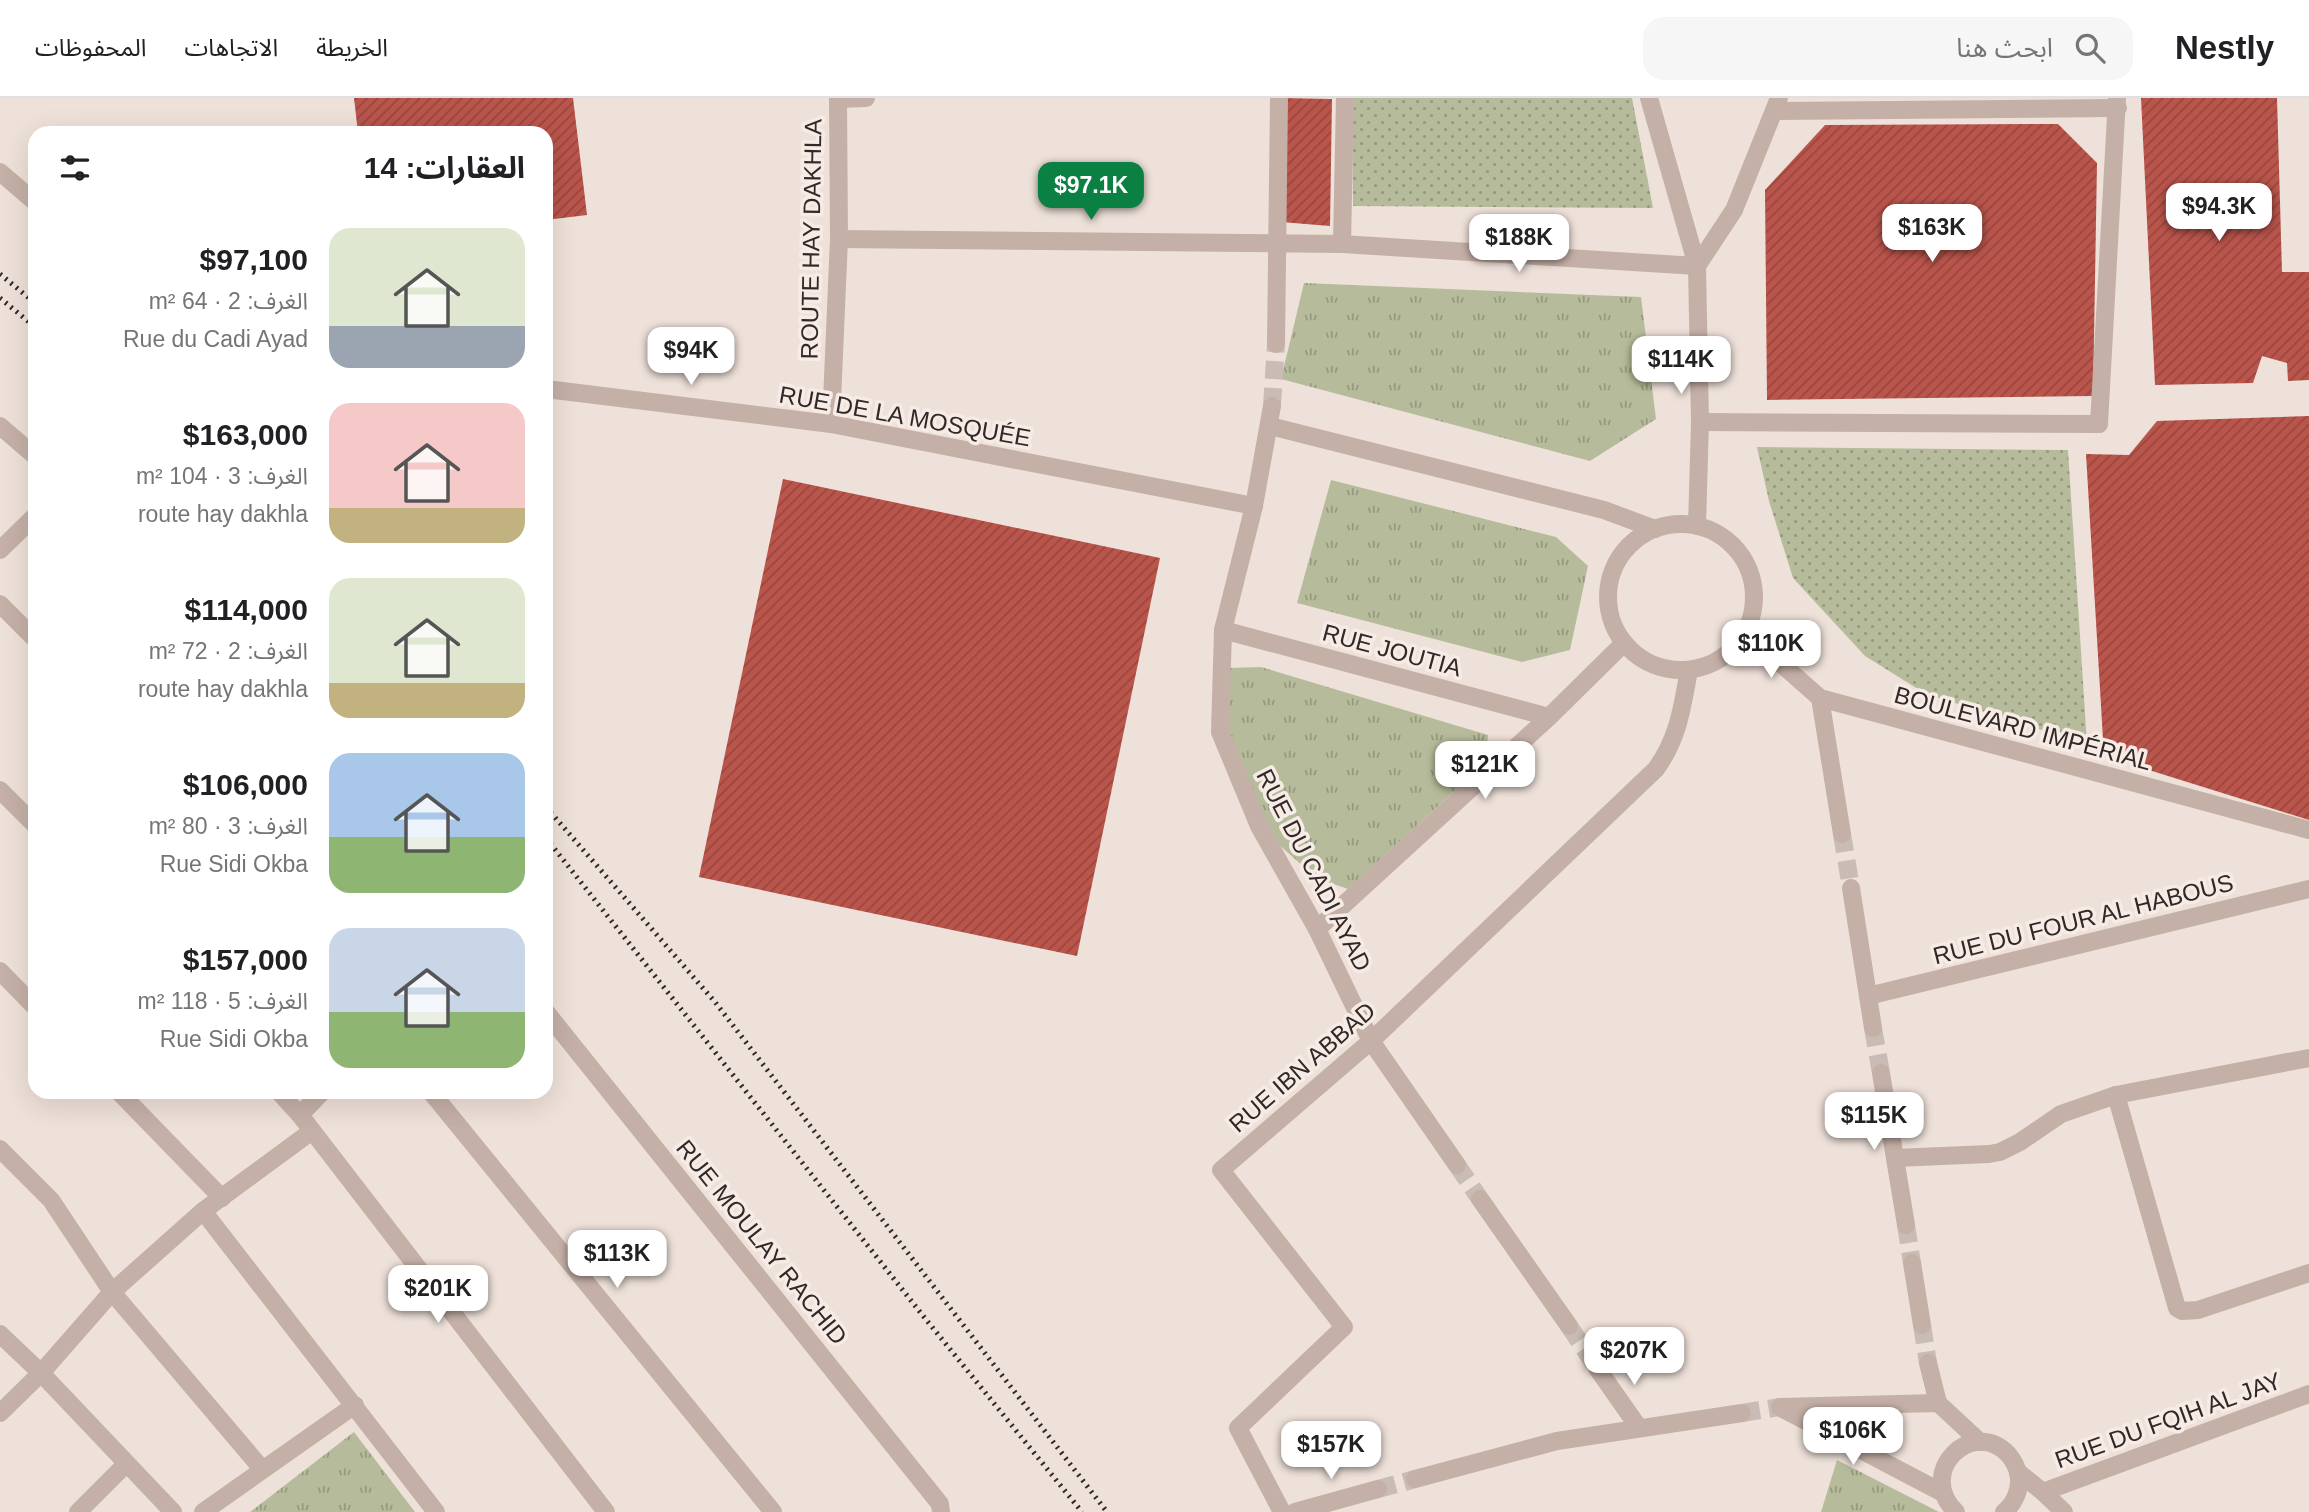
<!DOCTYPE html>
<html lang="ar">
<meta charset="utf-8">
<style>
body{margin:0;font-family:Arial,"Noto Sans Arabic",sans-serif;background:#f6f6f6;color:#202124;direction:rtl;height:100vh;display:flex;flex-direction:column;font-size:26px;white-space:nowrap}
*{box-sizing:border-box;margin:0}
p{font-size:23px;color:#757577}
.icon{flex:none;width:38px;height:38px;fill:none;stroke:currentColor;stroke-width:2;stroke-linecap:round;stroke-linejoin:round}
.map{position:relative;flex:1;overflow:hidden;direction:ltr}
.details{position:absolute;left:28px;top:28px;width:525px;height:973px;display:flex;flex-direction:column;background:#fff;border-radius:21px;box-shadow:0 7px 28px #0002;direction:rtl}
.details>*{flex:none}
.price{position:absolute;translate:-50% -60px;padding:0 16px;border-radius:14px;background:#fff;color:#222;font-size:23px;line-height:46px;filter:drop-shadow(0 2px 4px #0008)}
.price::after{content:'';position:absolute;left:50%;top:42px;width:21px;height:16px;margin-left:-10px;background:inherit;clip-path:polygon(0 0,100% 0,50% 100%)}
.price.active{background:#0b8043;color:#fff}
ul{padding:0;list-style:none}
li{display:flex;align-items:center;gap:21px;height:175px;padding:0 28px}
li span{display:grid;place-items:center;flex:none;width:196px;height:140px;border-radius:21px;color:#555}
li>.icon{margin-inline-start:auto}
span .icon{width:84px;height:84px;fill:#fffc;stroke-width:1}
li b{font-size:30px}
h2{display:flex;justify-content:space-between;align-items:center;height:84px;padding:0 28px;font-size:30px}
header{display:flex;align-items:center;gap:42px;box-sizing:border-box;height:98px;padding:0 35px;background:#fff;border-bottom:2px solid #e0e0e0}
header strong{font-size:33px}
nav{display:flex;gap:38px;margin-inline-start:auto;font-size:24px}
.search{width:490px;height:63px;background:#f6f6f6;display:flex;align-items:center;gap:18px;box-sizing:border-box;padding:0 24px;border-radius:21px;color:#757577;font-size:26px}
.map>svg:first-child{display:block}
</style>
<header>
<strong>Nestly</strong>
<div class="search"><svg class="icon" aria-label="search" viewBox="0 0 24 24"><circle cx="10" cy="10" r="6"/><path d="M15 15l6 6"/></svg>ابحث هنا</div>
<nav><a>الخريطة</a><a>الاتجاهات</a><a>المحفوظات</a></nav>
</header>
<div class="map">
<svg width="2309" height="1414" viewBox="0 0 2309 1414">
<defs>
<pattern id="grass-dots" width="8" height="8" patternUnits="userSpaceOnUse" patternTransform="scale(1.75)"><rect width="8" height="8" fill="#b6bc9b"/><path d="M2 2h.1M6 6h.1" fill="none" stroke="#95997e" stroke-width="1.8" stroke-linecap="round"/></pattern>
<pattern id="park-tufts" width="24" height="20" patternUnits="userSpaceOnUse" patternTransform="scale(1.75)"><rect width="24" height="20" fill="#b6bc9b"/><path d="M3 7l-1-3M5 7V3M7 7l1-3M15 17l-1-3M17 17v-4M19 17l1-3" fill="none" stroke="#95997e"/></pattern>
<pattern id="building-hatch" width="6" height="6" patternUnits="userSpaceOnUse" patternTransform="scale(1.75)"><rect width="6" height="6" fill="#ba554c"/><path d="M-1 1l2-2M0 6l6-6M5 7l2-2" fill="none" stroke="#98463f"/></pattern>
</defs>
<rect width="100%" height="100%" fill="#eee1d9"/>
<g fill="url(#grass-dots)">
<path d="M 1352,0 L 1632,0 L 1653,110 L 1353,108 Z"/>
<path d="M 1757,349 L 2068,352 L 2087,646 L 1926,596 L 1865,558 L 1793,480 L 1769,403 Z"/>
</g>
<g fill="url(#park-tufts)">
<path d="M 1304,185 L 1641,199 L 1656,321 L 1590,363 L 1281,281 Z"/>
<path d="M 1331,382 L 1556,439 L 1588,468 L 1570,552 L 1522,564 L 1297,505 Z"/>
<path d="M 1261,569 L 1488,637 L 1486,664 L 1348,791 L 1316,780 L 1276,744 L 1237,678 L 1217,608 L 1228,570 Z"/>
<path d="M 354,1334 L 415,1414 L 250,1414 Z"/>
<path d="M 1837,1362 L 1939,1414 L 1821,1414 Z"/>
</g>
<g fill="url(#building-hatch)">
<path d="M 354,0 L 573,0 L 587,117 L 546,122 L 546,35 L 358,35 Z"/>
<path d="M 1283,0 L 1332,1 L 1330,128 L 1281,124 Z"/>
<path d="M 2141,0 L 2277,0 L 2282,174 L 2309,174 L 2309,282 L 2288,283 L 2287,265 L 2262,258 L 2253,285 L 2155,287 Z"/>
<path d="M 2058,26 L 2097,65 L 2093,298 L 1767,302 L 1765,92 L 1825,27 Z"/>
<path d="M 2309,318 L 2309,722 L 2104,658 L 2086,356 L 2129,357 L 2157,323 Z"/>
<path d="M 783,381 L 1160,460 L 1077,858 L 699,779 Z"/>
</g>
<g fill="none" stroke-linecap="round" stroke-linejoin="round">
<g stroke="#c8bcb5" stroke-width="18" stroke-dasharray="18 9" stroke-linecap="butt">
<path d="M 1272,308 L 1276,246"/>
<path d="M 1842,736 L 1851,790"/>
<path d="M 1873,930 L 1881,975"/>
<path d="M 1457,1067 L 1480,1101"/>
<path d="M 1906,1127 L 1912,1165"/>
<path d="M 1922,1227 L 1928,1265"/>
<path d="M 1569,1228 L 1597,1270"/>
<path d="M 1742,1315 L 1780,1309"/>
<path d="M 1378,1391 L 1415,1381"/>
</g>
<g stroke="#c5b0a7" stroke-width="18">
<path d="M 1774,13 L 2118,10"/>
<path d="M 1700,324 L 2099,326"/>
<path d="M 1282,1414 L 1238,1330 L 1344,1229 L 1221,1072 L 1371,943 L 1656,671 C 1679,639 1682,609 1689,572"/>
</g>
<g stroke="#c5b0a7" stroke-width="18">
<path d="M 1649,0 L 1697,168 L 1700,324 L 1697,428"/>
<path d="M 838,1 L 866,0"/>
<path d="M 0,74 L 35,104"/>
<path d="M 839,141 L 1342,146 L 1697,168"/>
<path d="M 1342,146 L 1345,0"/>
<path d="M 1697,168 L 1734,112 L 1779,0"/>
<path d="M 1276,246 L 1279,0"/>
<path d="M 546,291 L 831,326 L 1254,408"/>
<path d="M 1272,308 L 1254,408 L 1223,532 L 1220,634 L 1259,728 L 1317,831 L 1371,943 L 1457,1067"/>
<path d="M 831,326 L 839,141 L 838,0"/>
<path d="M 2099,326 L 2117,0"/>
<path d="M 0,328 L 35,358"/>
<path d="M 1270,328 L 1604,412 L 1655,431"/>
<circle cx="1681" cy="499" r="73"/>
<path d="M 0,452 L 35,418"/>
<path d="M 0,506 L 35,541"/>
<path d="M 1223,532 L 1549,619"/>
<path d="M 1743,538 L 1778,563 L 1820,600 L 2309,732"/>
<path d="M 1820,600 L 1842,736"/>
<path d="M 0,692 L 35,727"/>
<path d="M 1851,790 L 1873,930"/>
<path d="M 1317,831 L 1549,619 L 1624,545"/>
<path d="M 0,873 L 35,909"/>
<path d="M 1868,898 L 2309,791"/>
<path d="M 546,914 L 940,1406 L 941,1414"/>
<path d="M 1881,975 L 1906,1127"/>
<path d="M 119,994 L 222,1100"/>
<path d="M 279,994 L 300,1017 L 606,1414"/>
<path d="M 431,994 L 773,1414"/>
<path d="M 2116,997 L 2177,1210 L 2182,1213 L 2198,1212 L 2309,1175"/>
<path d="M 300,1017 L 322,994"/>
<path d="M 0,1051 L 51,1102 L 112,1194 L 262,1371"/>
<path d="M 1895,1060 L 1989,1056 L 2000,1054 L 2020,1044 L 2061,1016 L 2116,997 L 2309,960"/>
<path d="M 1480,1101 L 1569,1228"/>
<path d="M 203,1113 L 436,1414"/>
<path d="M 1912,1165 L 1922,1227"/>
<path d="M 0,1236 L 41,1275 L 173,1414"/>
<path d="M 1928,1265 L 1938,1305"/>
<path d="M 1597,1270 L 1639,1330"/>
<path d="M 1780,1309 L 1938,1305 L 1980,1344"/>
<path d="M 1783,1311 L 1943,1395"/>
<path d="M 0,1315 L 41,1275 L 112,1194 L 203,1113 L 312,1033"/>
<path d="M 2018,1374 L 2043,1394 L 2064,1414"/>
<path d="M 1415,1381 L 1557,1343 L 1742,1315"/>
<path d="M 2043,1394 L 2309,1296"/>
<path d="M 78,1414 L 126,1366"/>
<path d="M 203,1414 L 355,1307"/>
<path d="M 1295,1414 L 1378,1391"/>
<path d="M 1956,1414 C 1915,1374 1972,1319 2008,1356 C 2014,1363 2018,1371 2019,1380 C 2020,1393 2014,1406 2004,1414"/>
</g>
<g stroke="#322827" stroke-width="5" stroke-dasharray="2 5" stroke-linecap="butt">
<path d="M 0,176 L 35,205"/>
<path d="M 0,200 L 35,229"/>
<path d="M 546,709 L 715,904 L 1107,1414"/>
<path d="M 546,740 L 924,1219 L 1082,1414"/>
</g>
</g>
<g text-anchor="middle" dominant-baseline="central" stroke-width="7" stroke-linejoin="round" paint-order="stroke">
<g font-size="24" fill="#322827" stroke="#f7ece5">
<text transform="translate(811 141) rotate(-89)">ROUTE HAY DAKHLA</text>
<text transform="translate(905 318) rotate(10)">RUE DE LA MOSQUÉE</text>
<text transform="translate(1392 552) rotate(15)">RUE JOUTIA</text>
<text transform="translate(2023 630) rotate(15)">BOULEVARD IMPÉRIAL</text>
<text transform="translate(1314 772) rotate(63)">RUE DU CADI AYAD</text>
<text transform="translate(2083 821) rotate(-14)">RUE DU FOUR AL HABOUS</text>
<text transform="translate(1302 969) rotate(-41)">RUE IBN ABBAD</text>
<text transform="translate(762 1144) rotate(51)">RUE MOULAY RACHID</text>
<text transform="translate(2168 1322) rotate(-20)">RUE DU FQIH AL JAY</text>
</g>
</g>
</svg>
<b class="price active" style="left:1091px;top:124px">$97.1K</b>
<b class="price" style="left:2219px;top:145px">$94.3K</b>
<b class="price" style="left:1932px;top:166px">$163K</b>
<b class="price" style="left:1519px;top:176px">$188K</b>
<b class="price" style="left:691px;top:289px">$94K</b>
<b class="price" style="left:1681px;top:298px">$114K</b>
<b class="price" style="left:1771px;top:582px">$110K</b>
<b class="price" style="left:1485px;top:703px">$121K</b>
<b class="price" style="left:1874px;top:1054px">$115K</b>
<b class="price" style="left:617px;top:1192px">$113K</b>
<b class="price" style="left:438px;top:1227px">$201K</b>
<b class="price" style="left:1634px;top:1289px">$207K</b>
<b class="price" style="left:1853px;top:1369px">$106K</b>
<b class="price" style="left:1331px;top:1383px">$157K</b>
<section class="details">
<h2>العقارات: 14<svg class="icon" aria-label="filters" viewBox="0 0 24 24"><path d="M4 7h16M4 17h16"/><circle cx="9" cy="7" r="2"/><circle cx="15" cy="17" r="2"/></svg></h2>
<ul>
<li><span style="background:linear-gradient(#dfe7d0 70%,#9aa5b1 0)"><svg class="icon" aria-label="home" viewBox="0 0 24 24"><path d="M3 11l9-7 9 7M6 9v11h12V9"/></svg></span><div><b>$97,100</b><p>الغرف: 2 · 64 m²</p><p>Rue du Cadi Ayad</p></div></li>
<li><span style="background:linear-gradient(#f6c9c9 75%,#c2b280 0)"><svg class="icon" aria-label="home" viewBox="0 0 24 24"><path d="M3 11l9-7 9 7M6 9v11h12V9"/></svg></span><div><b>$163,000</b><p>الغرف: 3 · 104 m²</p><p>route hay dakhla</p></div></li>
<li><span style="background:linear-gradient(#dfe7d0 75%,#c2b280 0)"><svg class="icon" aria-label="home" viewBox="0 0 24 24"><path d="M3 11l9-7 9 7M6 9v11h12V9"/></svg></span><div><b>$114,000</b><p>الغرف: 2 · 72 m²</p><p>route hay dakhla</p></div></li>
<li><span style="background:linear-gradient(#a9c7e8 60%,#8fb573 0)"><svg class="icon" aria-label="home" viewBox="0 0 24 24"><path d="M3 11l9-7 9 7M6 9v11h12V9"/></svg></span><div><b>$106,000</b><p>الغرف: 3 · 80 m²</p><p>Rue Sidi Okba</p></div></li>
<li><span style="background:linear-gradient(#c9d6e8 60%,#8fb573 0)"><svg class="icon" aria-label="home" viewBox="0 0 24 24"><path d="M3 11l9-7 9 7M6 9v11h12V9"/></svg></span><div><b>$157,000</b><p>الغرف: 5 · 118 m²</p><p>Rue Sidi Okba</p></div></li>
</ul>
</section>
</div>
